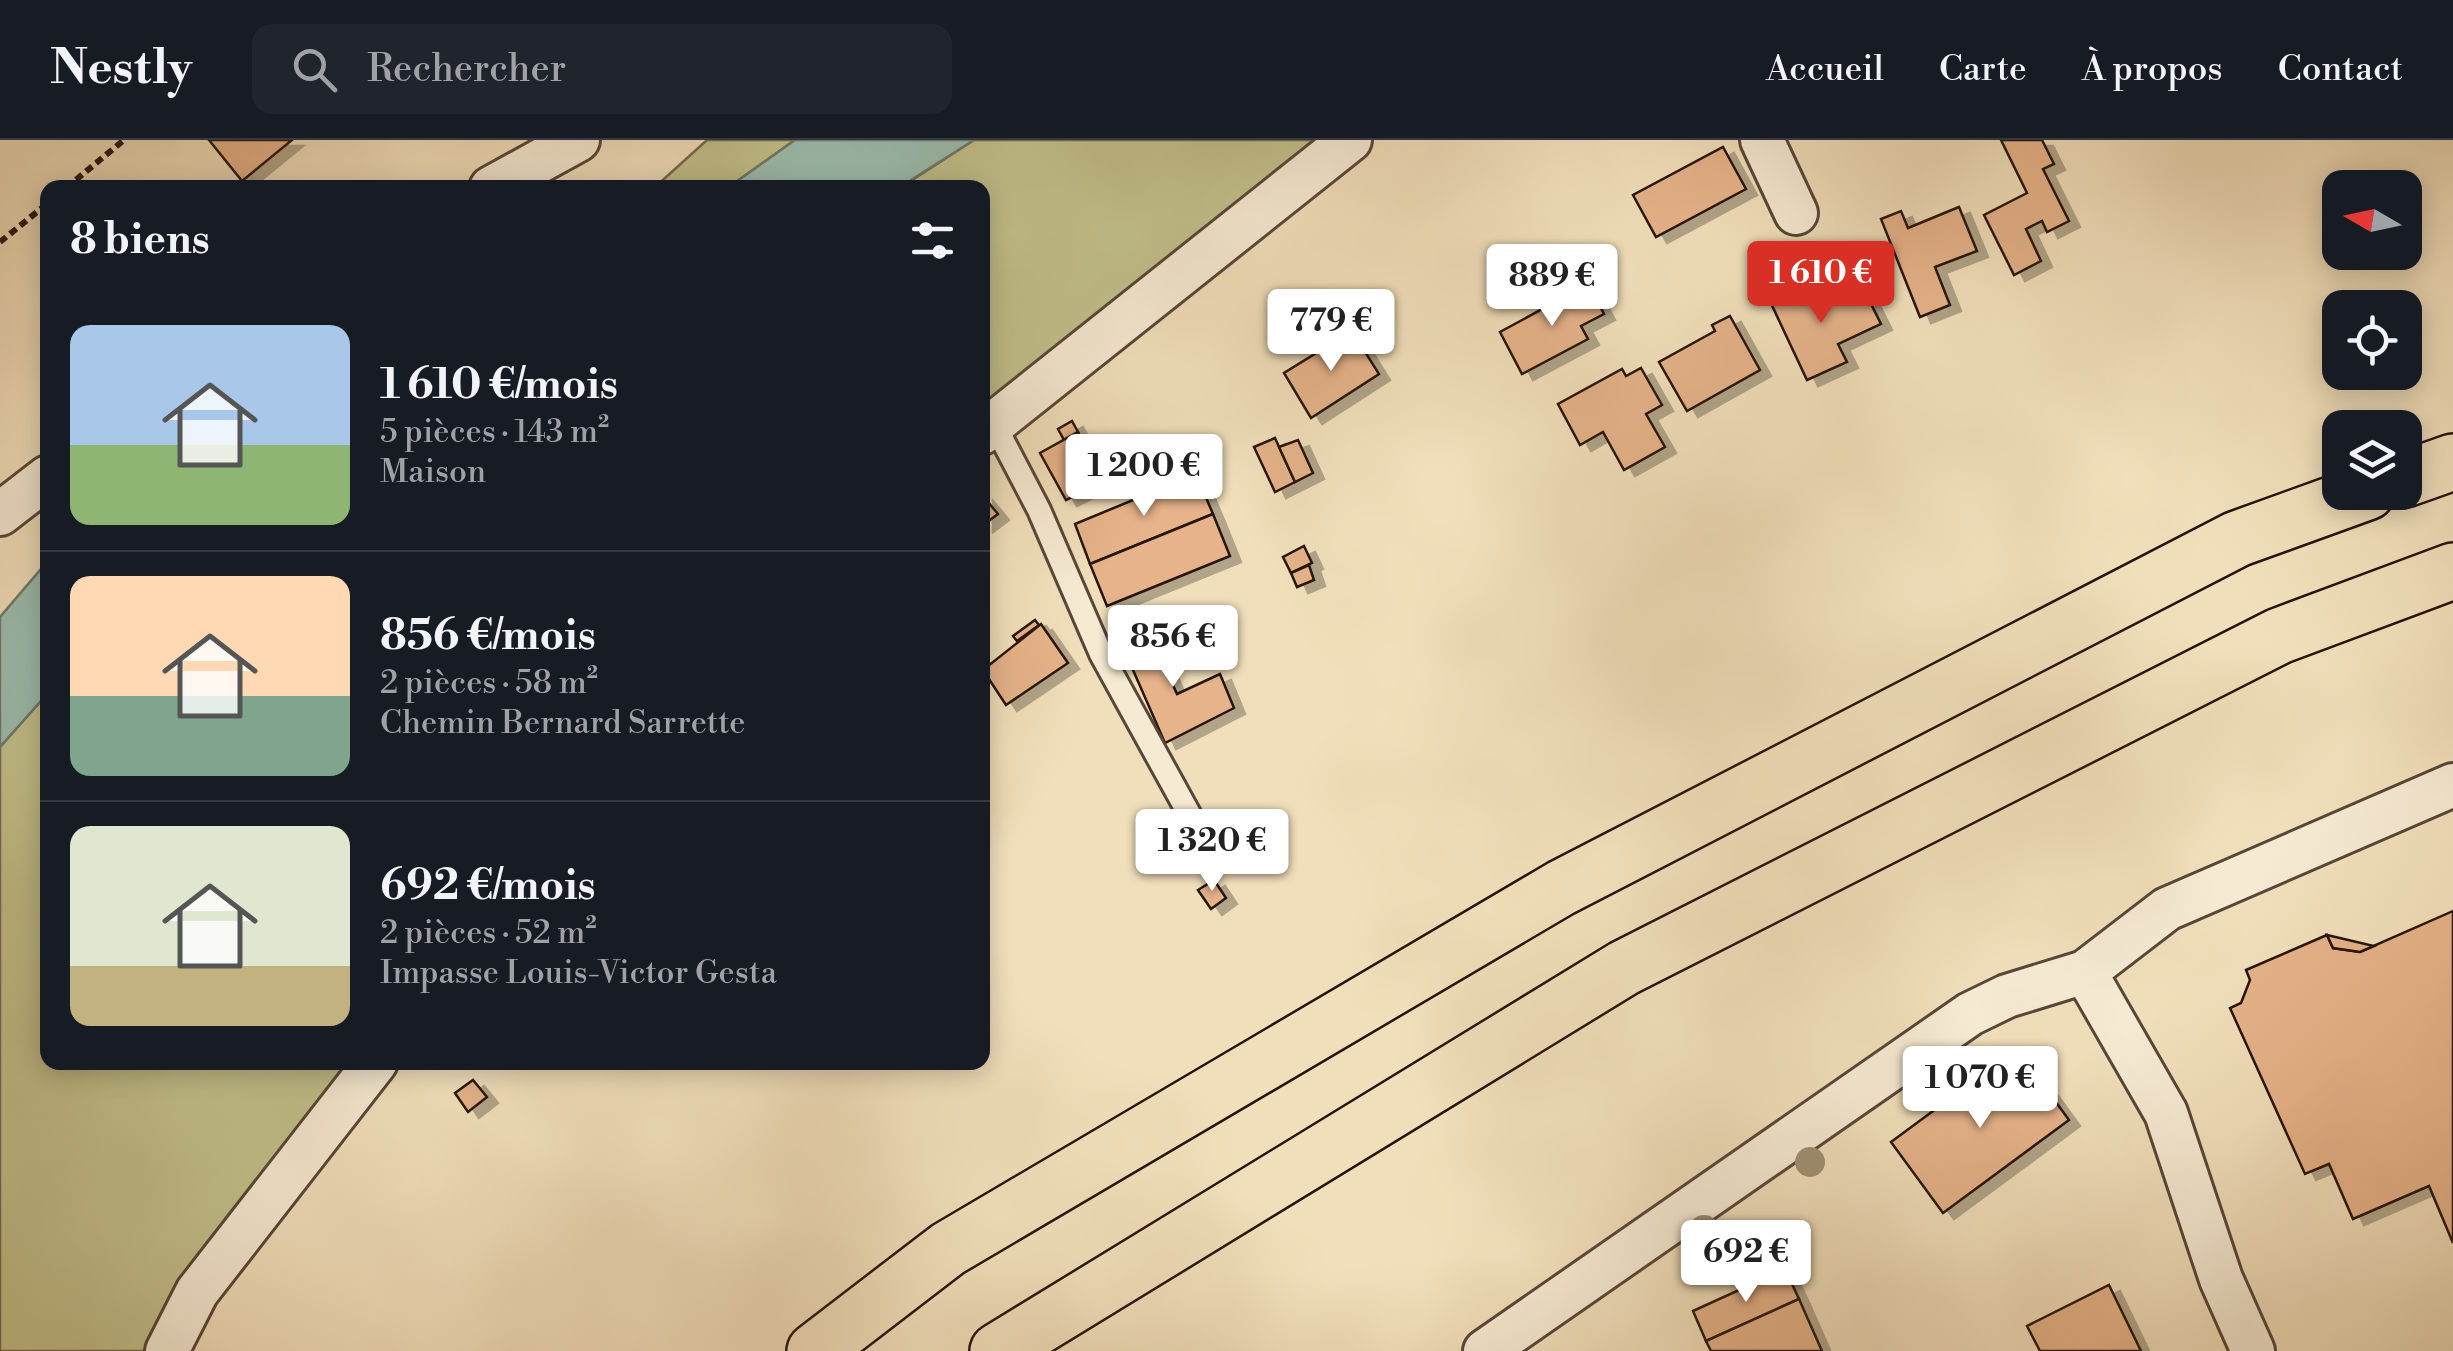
<!DOCTYPE html>
<html lang="fr">
<meta charset="utf-8">
<style>
body{margin:0;font-family:"Libre Bodoni",serif;background:#20242c;color:#f1f3f6;height:100vh;display:flex;flex-direction:column;font-size:38px;white-space:nowrap}
*{box-sizing:border-box;margin:0}
p{font-size:32px;color:#9ea1a6}
.icon{flex:none;width:55px;height:55px;fill:none;stroke:currentColor;stroke-width:2;stroke-linecap:round;stroke-linejoin:round}
.map{position:relative;flex:1;overflow:hidden}
.panel{position:absolute;left:40px;top:40px;width:950px;height:890px;display:flex;flex-direction:column;background:#171b24;border-radius:20px;box-shadow:0 5px 25px #0003}
.panel>*{flex:none}
.needle{width:65px;rotate:279deg}
.controls{position:absolute;left:2322px;top:30px;display:grid;gap:20px}
.controls a{display:grid;place-items:center;width:100px;height:100px;border-radius:20px;background:#171b24;box-shadow:0 5px 25px #0003;font-size:50px}
.price{position:absolute;translate:-50% -85px;padding:0 22px;border-radius:10px;background:#fff;color:#222;font-size:32px;line-height:65px;filter:drop-shadow(0 2px 5px #0008)}
.price::after{content:'';position:absolute;left:50%;top:60px;width:30px;height:22px;margin-left:-15px;background:inherit;clip-path:polygon(0 0,100% 0,50% 100%)}
.price.selected{background:#d93025;color:#fff}
ul{padding:0;list-style:none}
li{display:flex;align-items:center;gap:30px;height:250px;padding:0 30px}
li+li{border-top:2px solid #363941}
li span{display:grid;place-items:center;flex:none;width:280px;height:200px;border-radius:20px;color:#555}
li>.icon{margin-inline-start:auto}
span .icon{width:120px;height:120px;fill:#fffc;stroke-width:1}
li b{font-size:42px}
h2{display:flex;justify-content:space-between;align-items:center;height:120px;padding:0 30px;font-size:42px}
header{display:flex;align-items:center;gap:60px;box-sizing:border-box;height:140px;padding:0 50px;background:#171b24;border-bottom:2px solid #363941}
header strong{font-size:48px}
nav{display:flex;gap:55px;margin-inline-start:auto;font-size:35px}
.search{width:700px;height:90px;background:#20242c;display:flex;align-items:center;gap:25px;box-sizing:border-box;padding:0 35px;border-radius:20px;color:#9ea1a6;font-size:38px}
.map>svg:first-child{display:block}
</style>
<header>
<strong>Nestly</strong>
<div class="search"><svg class="icon" aria-label="search" viewBox="0 0 24 24"><circle cx="10" cy="10" r="6"/><path d="M15 15l6 6"/></svg>Rechercher</div>
<nav><a>Accueil</a><a>Carte</a><a>À propos</a><a>Contact</a></nav>
</header>
<div class="map">
<svg width="2453" height="1211" viewBox="0 0 2453 1211">
<defs>
<filter id="shadow"><feDropShadow dx="11" dy="6" stdDeviation="0" flood-color="#0004"/></filter>
</defs>
<rect width="100%" height="100%" fill="#f1dfbb"/>
<filter id="stains"><feTurbulence type="fractalNoise" baseFrequency=".002" numOctaves="4"/><feColorMatrix values="0 0 0 0 .2 0 0 0 0 .09 0 0 0 0 .02 0 0 0 .5 -.17"/></filter>
<radialGradient id="worn" r=".72"><stop offset=".6" stop-color="#630" stop-opacity="0"/><stop offset="1" stop-color="#630" stop-opacity=".3"/></radialGradient>
<g fill="#c2c08b" stroke="#746a4c" stroke-width="2.5">
<path d="M 707,0 L 795,0 L 729,47 L 654,48 Z"/>
<path d="M 974,0 L 1323,0 L 983,276 L 982,48 L 900,48 Z"/>
<path d="M 47,554 L 48,922 L 348,923 L 223,1089 L 150,1211 L 0,1211 L 0,607 Z"/>
</g>
<g fill="#9bbdae" stroke="#6c796e" stroke-width="2.5">
<path d="M 795,0 L 974,0 L 900,47 L 729,47 Z"/>
<path d="M 47,422 L 47,554 L 0,607 L 0,477 Z"/>
</g>
<g fill="#e6b38a" stroke="#25130d" stroke-width="2.5" filter="url(#shadow)">
<path d="M 209,0 L 292,0 L 242,41 Z"/>
<path d="M 2001,0 L 2042,0 L 2054,24 L 2043,29 L 2069,81 L 2047,92 L 2042,81 L 2026,89 L 2041,121 L 2014,135 L 1984,75 L 2027,53 Z"/>
<path d="M 1723,7 L 1746,49 L 1656,97 L 1633,55 Z"/>
<path d="M 1959,67 L 1977,111 L 1935,127 L 1950,165 L 1920,177 L 1881,79 L 1901,71 L 1908,88 Z"/>
<path d="M 1807,139 L 1822,169 L 1864,150 L 1881,184 L 1838,204 L 1847,222 L 1807,240 L 1768,157 Z"/>
<path d="M 1588,144 L 1604,174 L 1581,186 L 1588,199 L 1522,234 L 1500,192 Z"/>
<path d="M 1730,176 L 1760,230 L 1687,271 L 1659,222 L 1715,191 L 1712,185 Z"/>
<path d="M 1352,191 L 1379,234 L 1311,278 L 1284,233 Z"/>
<path d="M 1641,228 L 1662,265 L 1646,274 L 1665,307 L 1624,330 L 1603,292 L 1580,305 L 1558,264 L 1622,229 L 1626,236 Z"/>
<path d="M 1072,281 L 1078,292 L 1064,300 L 1058,289 Z"/>
<path d="M 1078,292 L 1100,333 L 1105,331 L 1109,338 L 1066,360 L 1040,313 Z"/>
<path d="M 1275,298 L 1295,342 L 1275,352 L 1254,307 Z"/>
<path d="M 1298,300 L 1313,333 L 1295,342 L 1279,307 Z"/>
<path d="M 1196,334 L 1213,374 L 1090,424 L 1075,384 Z"/>
<path d="M 982,355 L 998,374 L 982,386 Z"/>
<path d="M 1213,374 L 1230,416 L 1107,466 L 1090,424 Z"/>
<path d="M 1304,406 L 1312,423 L 1291,433 L 1283,417 Z"/>
<path d="M 1309,425 L 1314,440 L 1297,447 L 1291,433 Z"/>
<path d="M 1035,480 L 1039,485 L 1017,501 L 1013,496 Z"/>
<path d="M 1041,484 L 1068,523 L 1006,565 L 983,530 Z"/>
<path d="M 1147,487 L 1177,554 L 1220,534 L 1234,568 L 1165,603 L 1119,498 Z"/>
<path d="M 1214,740 L 1226,758 L 1211,769 L 1198,750 Z"/>
<path d="M 2453,771 L 2453,1103 L 2429,1046 L 2353,1079 L 2329,1024 L 2305,1034 L 2230,868 L 2241,863 L 2250,840 L 2246,830 L 2327,795 L 2333,808 L 2360,812 Z"/>
<path d="M 2327,795 L 2374,806 L 2360,812 L 2333,808 Z"/>
<path d="M 2017,909 L 2069,980 L 1943,1073 L 1891,1002 Z"/>
<path d="M 473,940 L 487,957 L 468,972 L 455,953 Z"/>
<path d="M 1785,1129 L 1799,1159 L 1706,1201 L 1693,1171 Z"/>
<path d="M 2109,1145 L 2141,1211 L 2040,1211 L 2027,1186 Z"/>
<path d="M 1799,1159 L 1822,1211 L 1711,1211 L 1706,1201 Z"/>
</g>
<g fill="none" stroke-linecap="round" stroke-linejoin="round">
<g stroke="#584638" stroke-width="28">
<path id="lane" d="M 994,284 L 1039,370 L 1101,514 L 1204,701"/>
</g>
<g stroke="#584638" stroke-width="48">
<g id="street">
<path d="M 1762,0 L 1796,73"/>
<path d="M 491,48 L 578,0"/>
<path d="M 982,293 L 1350,0"/>
<path d="M 0,374 L 48,337"/>
<path d="M 2085,832 L 2166,973 L 2221,1139 L 2253,1211"/>
<path d="M 167,1211 L 197,1152 L 376,922"/>
<path d="M 1485,1211 L 1970,874 L 2007,856 L 2085,832 L 2167,769 L 2453,645"/>
</g>
</g>
<g stroke="#25130d" stroke-width="60">
<g id="highway">
<path d="M 2405,339 L 2453,322"/>
<path d="M 815,1211 L 948,1109 L 1561,748 L 2237,399 L 2367,352"/>
<path d="M 998,1211 L 1624,828 L 2279,496 L 2453,431"/>
</g>
</g>
<g stroke="#25130d" stroke-width="6" stroke-dasharray="8 5" stroke-linecap="butt">
<path d="M 66,48 L 124,0"/>
<path d="M 0,102 L 48,63"/>
</g>
<use href="#lane" stroke="#f6ead3" stroke-width="22"/>
<use href="#street" stroke="#f6ead3" stroke-width="42"/>
<use href="#highway" stroke="#f1dfbb" stroke-width="55"/>
</g>
<g fill="#9f9074">
<circle cx="1810" cy="1022" r="15"/>
<circle cx="1704" cy="1090" r="15"/>
</g>
<rect width="100%" height="100%" filter="url(#stains)"/>
<rect width="100%" height="100%" fill="url(#worn)"/>
</svg>
<div class="controls">
<a><svg class="needle" viewBox="-14 -14 28 28"><path d="M0-13l5 13h-10z" fill="#e53935"/><path d="M0 13l5-13h-10z" fill="#9ea1a6"/></svg></a>
<a><svg class="icon" aria-label="locate" viewBox="0 0 24 24"><circle cx="12" cy="12" r="6"/><path d="M12 2v4M12 18v4M2 12h4M18 12h4"/></svg></a>
<a><svg class="icon" aria-label="layers" viewBox="0 0 24 24"><path d="M12 4l9 5-9 5-9-5zM3 14l9 5 9-5"/></svg></a>
</div>
<b class="price selected" style="left:1821px;top:186px">1 610 €</b>
<b class="price" style="left:1552px;top:189px">889 €</b>
<b class="price" style="left:1331px;top:234px">779 €</b>
<b class="price" style="left:1144px;top:379px">1 200 €</b>
<b class="price" style="left:1173px;top:550px">856 €</b>
<b class="price" style="left:1212px;top:754px">1 320 €</b>
<b class="price" style="left:1980px;top:991px">1 070 €</b>
<b class="price" style="left:1746px;top:1165px">692 €</b>
<section class="panel">
<h2>8 biens<svg class="icon" aria-label="filters" viewBox="0 0 24 24"><path d="M4 7h16M4 17h16"/><circle cx="9" cy="7" r="2"/><circle cx="15" cy="17" r="2"/></svg></h2>
<ul>
<li><span style="background:linear-gradient(#a9c7e8 60%,#8fb573 0)"><svg class="icon" aria-label="home" viewBox="0 0 24 24"><path d="M3 11l9-7 9 7M6 9v11h12V9"/></svg></span><div><b>1 610 €/mois</b><p>5 pièces · 143 m²</p><p>Maison</p></div></li>
<li><span style="background:linear-gradient(#ffd9b3 60%,#7fa58c 0)"><svg class="icon" aria-label="home" viewBox="0 0 24 24"><path d="M3 11l9-7 9 7M6 9v11h12V9"/></svg></span><div><b>856 €/mois</b><p>2 pièces · 58 m²</p><p>Chemin Bernard Sarrette</p></div></li>
<li><span style="background:linear-gradient(#dfe7d0 70%,#c2b280 0)"><svg class="icon" aria-label="home" viewBox="0 0 24 24"><path d="M3 11l9-7 9 7M6 9v11h12V9"/></svg></span><div><b>692 €/mois</b><p>2 pièces · 52 m²</p><p>Impasse Louis-Victor Gesta</p></div></li>
</ul>
</section>
</div>
